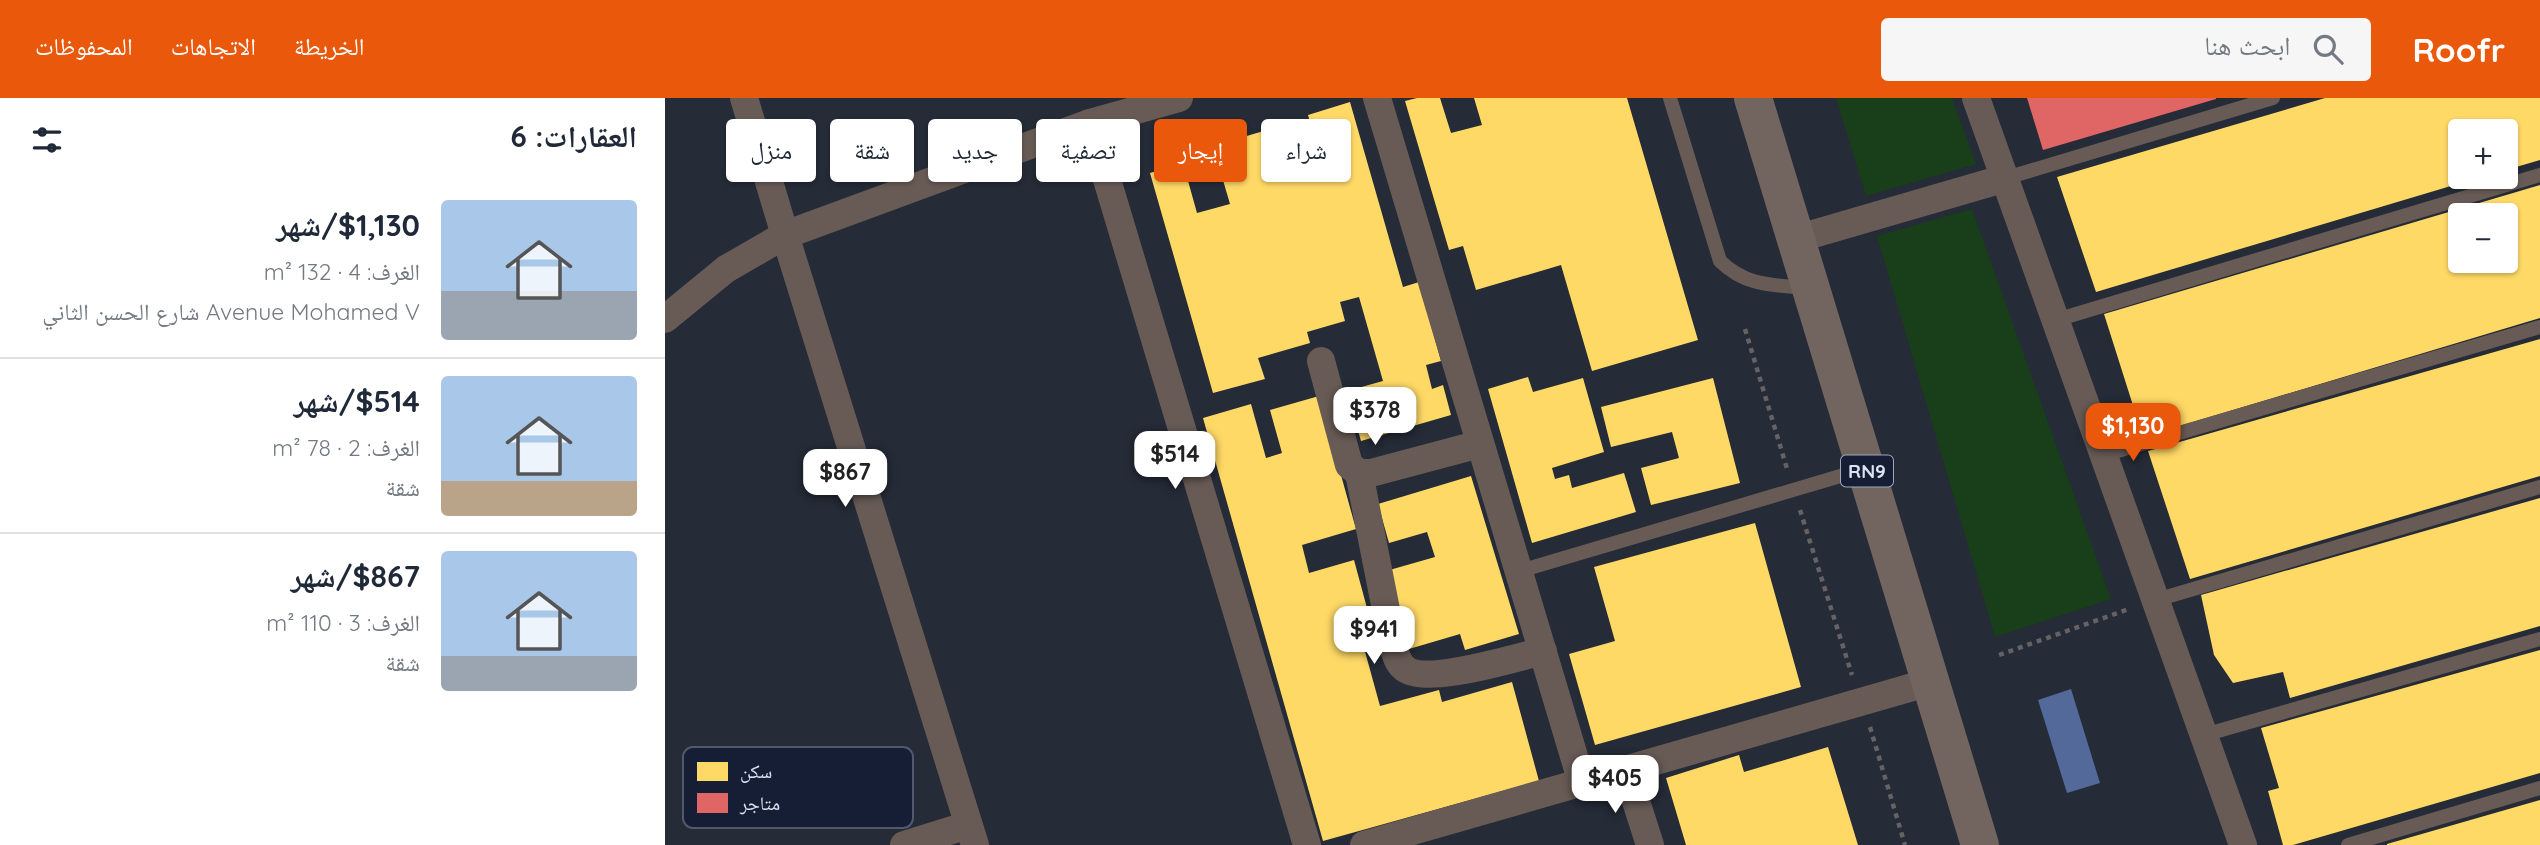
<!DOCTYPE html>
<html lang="ar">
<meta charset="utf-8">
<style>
body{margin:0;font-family:Quicksand,"Noto Naskh Arabic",sans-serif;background:#f6f6f7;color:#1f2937;direction:rtl;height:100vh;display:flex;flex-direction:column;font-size:26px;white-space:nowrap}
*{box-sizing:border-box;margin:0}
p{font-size:23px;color:#747a83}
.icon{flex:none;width:38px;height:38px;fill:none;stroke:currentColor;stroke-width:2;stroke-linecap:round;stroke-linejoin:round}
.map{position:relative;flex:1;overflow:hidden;direction:ltr}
.panel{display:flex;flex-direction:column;background:#fff;width:665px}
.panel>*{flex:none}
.top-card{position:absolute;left:21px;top:21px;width:665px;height:63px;direction:rtl;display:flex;gap:14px}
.controls{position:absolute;left:1783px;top:21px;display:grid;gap:14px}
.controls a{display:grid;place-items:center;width:70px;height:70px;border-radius:7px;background:#fff;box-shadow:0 2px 5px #0004;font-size:35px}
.price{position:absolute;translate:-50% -60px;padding:0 16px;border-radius:14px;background:#fff;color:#222;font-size:23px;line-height:46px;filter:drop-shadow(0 2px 4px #0008)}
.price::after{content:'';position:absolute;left:50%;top:42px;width:21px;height:16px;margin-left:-10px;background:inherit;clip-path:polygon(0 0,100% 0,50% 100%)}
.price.on{background:#ea580c;color:#fff}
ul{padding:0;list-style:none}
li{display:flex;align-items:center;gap:21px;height:175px;padding:0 28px}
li+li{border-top:2px solid #e0e1e3}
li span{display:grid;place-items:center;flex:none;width:196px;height:140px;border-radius:7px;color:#555}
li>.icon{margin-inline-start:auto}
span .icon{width:84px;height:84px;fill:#fffc;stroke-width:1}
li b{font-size:30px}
h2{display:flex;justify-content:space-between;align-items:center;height:84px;padding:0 28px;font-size:30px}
.tag{padding:0 24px;border-radius:7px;background:#fff;box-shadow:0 2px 5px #0004;font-size:24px;line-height:63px}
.tag.on{background:#ea580c;color:#fff}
header{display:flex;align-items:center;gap:42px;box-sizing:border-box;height:98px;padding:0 35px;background:#ea580c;color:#fff}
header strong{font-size:33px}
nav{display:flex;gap:38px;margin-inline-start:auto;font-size:24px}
.search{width:490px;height:63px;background:#f6f6f7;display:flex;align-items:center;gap:18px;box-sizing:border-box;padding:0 24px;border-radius:7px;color:#747a83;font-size:26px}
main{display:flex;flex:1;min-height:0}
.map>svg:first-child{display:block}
</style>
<header>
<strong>Roofr</strong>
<div class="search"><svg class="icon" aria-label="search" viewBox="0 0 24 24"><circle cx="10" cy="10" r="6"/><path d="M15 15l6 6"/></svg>ابحث هنا</div>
<nav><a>الخريطة</a><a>الاتجاهات</a><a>المحفوظات</a></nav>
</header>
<main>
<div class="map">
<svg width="1875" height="747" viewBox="0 0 1875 747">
<rect width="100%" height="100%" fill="#252b37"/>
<g fill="#193e1a">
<path d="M 1171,0 L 1287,0 L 1311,66 L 1201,98 Z"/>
<path d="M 1307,111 L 1446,501 L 1330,539 L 1212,138 Z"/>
</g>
<path fill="#526999" d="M 1406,591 L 1435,685 L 1402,695 L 1373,602 Z"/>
<g fill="#ffd966" fill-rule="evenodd">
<path d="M 752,0 L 775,0 L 786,35 L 817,27 L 809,0 L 962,0 L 1033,242 L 927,273 L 896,167 L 811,192 L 798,148 L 784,152 L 740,3 Z"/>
<path d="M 1660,0 L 1875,0 L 1875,62 L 1841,72 L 1841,33 L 1796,33 L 1796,79 L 1816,79 L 1431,194 L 1392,79 Z"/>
<path d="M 685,4 L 738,189 L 754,184 L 776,263 L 761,267 L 767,291 L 778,287 L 786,317 L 696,343 L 682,293 L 718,283 L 694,199 L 675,204 L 680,223 L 642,234 L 645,245 L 593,260 L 600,281 L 548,295 L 485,75 L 518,65 L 532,115 L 565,106 L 548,48 L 626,25 L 641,77 L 659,72 L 643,17 Z"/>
<path d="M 1875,87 L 1875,220 L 1478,339 L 1439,216 ZM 1796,117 L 1841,117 L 1841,163 L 1796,163 Z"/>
<path d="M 1875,241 L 1875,378 L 1525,481 L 1483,353 Z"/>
<path d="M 863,279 L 868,294 L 918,280 L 939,354 L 887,370 L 890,381 L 904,377 L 907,390 L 959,375 L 971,414 L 867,445 L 823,291 Z"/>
<path d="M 1048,280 L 1075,385 L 986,407 L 976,370 L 1014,360 L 1007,334 L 946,349 L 936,309 Z"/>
<path d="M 654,298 L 691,431 L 637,447 L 644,475 L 689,462 L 709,536 L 696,539 L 715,608 L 774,592 L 777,604 L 847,584 L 874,683 L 658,743 L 538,320 L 586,306 L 601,360 L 617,355 L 605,312 Z"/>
<path d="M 806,378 L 854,536 L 800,552 L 795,536 L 744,551 L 721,473 L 770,459 L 762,434 L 724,445 L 713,406 Z"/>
<path d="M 1875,400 L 1875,528 L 1625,600 L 1618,574 L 1568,585 L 1549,557 L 1536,497 Z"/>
<path d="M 1090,425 L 1136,589 L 930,647 L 904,556 L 950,543 L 929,469 Z"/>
<path d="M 1875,552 L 1875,675 L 1628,747 L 1618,747 L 1603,693 L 1614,690 L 1596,630 Z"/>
<path d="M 1163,649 L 1193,747 L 1021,747 L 1001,680 L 1074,657 L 1079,674 Z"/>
<path d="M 1875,702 L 1875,747 L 1722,747 L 1722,746 Z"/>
</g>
<path fill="#e06666" d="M 1362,0 L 1551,0 L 1551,1 L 1378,52 Z"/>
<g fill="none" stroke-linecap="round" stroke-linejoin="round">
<g stroke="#666163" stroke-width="4.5" stroke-dasharray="5 5" stroke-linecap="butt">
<path d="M 1080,231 L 1123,374"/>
<path d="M 1135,412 L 1187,577"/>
<path d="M 1334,557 L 1464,511"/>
<path d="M 1205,629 L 1240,747"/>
</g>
<g stroke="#685b56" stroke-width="14">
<path d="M 1005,0 L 1055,163 C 1080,188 1108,187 1142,190"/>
<path d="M 1341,80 L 1608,0"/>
<path d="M 1391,222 L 1875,77"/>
<path d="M 1439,357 L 1875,229"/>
<path d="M 855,473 L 1199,371"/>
<path d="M 1491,502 L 1875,389"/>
<path d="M 1539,637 L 1875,541"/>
<path d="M 1683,747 L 1875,690"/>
</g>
<g stroke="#685b56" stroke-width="28">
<path d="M 79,0 L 120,137 L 425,25 L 514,0"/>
<path d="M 712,0 L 917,685"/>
<path d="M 1311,0 L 1578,747"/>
<path d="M 425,25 L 642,747"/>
<path d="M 1131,141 L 1341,80"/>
<path d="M 0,221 L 61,171 L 120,137 L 310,747"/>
<path d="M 656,263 L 684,367 L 694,375 L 706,375 L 815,346"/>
<path d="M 694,375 L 725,532 C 728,544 729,559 737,568 C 755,590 852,559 878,553"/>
<path d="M 961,672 L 985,747"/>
<path d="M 239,747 L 303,727"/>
<path d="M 699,747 L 1265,584"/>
</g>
<path stroke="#726560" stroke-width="38" d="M 1088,0 L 1315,747"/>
</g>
<g text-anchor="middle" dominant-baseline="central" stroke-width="7" stroke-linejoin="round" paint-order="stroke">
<rect fill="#151e34" stroke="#a0a7b9" stroke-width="2" x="1176" y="357.5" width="52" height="31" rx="5"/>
<g font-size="19" font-weight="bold" fill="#dbe2f2">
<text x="1202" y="373">RN9</text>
</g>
</g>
<rect x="18" y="649" width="230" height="81" rx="10" fill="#151e34" stroke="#50596d" stroke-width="2"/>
<rect x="32" y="664" width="31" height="19" fill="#ffd966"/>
<rect x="32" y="695" width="31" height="20" fill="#e06666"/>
<g font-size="19" fill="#dbe2f2">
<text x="75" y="680">سكن</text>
<text x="75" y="712">متاجر</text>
</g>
</svg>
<div class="controls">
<a>+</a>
<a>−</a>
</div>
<b class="price" style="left:710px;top:349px">$378</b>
<b class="price on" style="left:1468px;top:365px">$1,130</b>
<b class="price" style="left:510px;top:393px">$514</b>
<b class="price" style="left:180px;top:411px">$867</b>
<b class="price" style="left:709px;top:568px">$941</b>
<b class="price" style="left:950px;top:717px">$405</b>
<div class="top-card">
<a class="tag">شراء</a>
<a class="tag on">إيجار</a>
<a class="tag">تصفية</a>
<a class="tag">جديد</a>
<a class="tag">شقة</a>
<a class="tag">منزل</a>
</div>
</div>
<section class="panel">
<h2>العقارات: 6<svg class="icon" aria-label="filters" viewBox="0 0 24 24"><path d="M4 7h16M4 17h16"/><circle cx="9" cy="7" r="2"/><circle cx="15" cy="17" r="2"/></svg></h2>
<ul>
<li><span style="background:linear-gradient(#a9c7e8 65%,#9aa5b1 0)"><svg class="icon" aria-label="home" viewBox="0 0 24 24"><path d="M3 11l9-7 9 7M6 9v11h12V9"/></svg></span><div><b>$1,130/شهر</b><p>الغرف: 4 · 132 m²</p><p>Avenue Mohamed V شارع الحسن الثاني</p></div></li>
<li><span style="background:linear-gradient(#a9c7e8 75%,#b9a48a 0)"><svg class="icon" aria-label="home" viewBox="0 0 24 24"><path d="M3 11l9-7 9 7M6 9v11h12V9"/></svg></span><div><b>$514/شهر</b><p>الغرف: 2 · 78 m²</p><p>شقة</p></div></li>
<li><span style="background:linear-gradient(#a9c7e8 75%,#9aa5b1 0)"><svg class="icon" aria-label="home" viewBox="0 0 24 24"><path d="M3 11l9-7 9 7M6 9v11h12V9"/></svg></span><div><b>$867/شهر</b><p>الغرف: 3 · 110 m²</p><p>شقة</p></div></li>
</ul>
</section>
</main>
